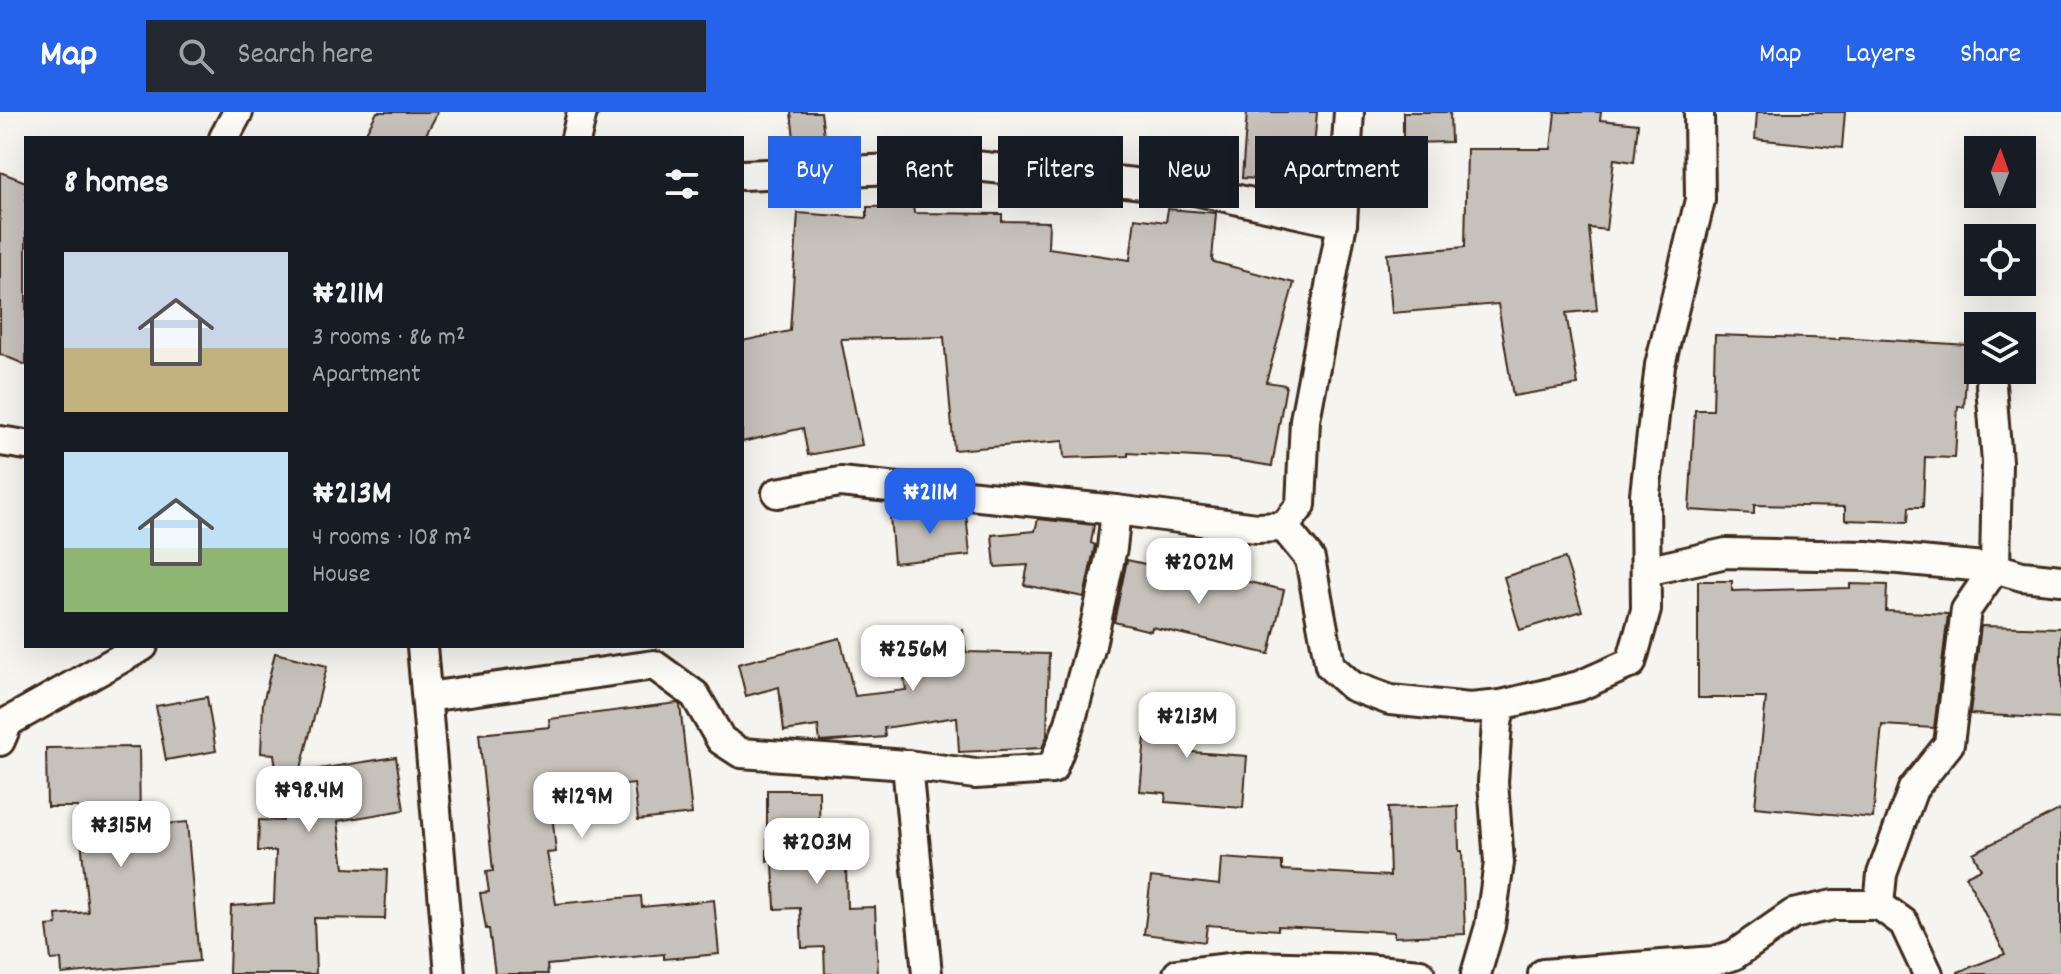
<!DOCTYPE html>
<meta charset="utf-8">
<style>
body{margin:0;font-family:Dekko,sans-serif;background:#242831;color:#f1f3f6;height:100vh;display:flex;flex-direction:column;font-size:30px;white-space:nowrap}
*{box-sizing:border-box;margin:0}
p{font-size:26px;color:#9ea1a6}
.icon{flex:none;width:44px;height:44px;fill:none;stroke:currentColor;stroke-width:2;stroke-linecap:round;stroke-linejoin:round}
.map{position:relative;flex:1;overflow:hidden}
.sheet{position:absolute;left:24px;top:24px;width:720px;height:512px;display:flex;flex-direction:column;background:#171b24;border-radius:0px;box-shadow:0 8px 32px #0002}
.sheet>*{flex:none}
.top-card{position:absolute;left:768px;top:24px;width:760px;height:72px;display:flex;gap:16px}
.needle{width:52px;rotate:1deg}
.tools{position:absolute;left:1964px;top:24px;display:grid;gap:16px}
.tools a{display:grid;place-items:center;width:72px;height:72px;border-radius:0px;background:#171b24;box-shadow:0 8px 32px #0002;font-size:40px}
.price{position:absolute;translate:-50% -68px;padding:0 18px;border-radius:16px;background:#fff;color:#222;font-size:26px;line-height:52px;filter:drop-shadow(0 2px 4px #0008)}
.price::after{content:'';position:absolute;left:50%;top:48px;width:24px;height:18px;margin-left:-12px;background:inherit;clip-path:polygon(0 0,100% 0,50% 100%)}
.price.on{background:#2563eb;color:#fff}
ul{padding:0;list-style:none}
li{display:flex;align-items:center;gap:24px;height:200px;padding:0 40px}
li span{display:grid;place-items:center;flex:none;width:224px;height:160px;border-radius:0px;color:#555}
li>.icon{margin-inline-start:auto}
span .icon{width:96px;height:96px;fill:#fffc;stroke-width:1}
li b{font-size:34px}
h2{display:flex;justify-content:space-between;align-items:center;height:96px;padding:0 40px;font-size:34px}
.chip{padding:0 28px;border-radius:0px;background:#171b24;box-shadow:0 8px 32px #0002;font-size:28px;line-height:72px}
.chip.on{background:#2563eb;color:#fff}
header{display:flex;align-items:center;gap:48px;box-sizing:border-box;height:112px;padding:0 40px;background:#2563eb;color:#fff}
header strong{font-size:38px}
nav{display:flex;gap:44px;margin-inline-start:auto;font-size:28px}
.search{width:560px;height:72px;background:#242831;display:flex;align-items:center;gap:20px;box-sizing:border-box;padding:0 28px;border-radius:0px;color:#9ea1a6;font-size:30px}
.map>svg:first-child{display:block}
</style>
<header>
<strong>Map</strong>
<div class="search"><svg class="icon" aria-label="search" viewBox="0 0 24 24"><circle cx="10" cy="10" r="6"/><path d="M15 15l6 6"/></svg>Search here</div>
<nav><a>Map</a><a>Layers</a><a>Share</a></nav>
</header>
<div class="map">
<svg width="2061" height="862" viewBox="0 0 2061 862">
<rect width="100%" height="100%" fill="#f5f4ee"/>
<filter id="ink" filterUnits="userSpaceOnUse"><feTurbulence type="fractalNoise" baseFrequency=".0125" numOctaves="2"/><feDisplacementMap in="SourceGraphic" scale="16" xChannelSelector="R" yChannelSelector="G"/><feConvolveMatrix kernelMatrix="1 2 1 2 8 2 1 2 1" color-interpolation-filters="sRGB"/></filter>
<g filter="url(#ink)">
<g fill="#c7c1bb" stroke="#3b2a1e" stroke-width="2">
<path d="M 377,0 L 438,0 L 424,26 L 363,26 Z"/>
<path d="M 791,0 L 821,0 L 825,31 L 795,35 Z"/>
<path d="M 1247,0 L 1317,0 L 1312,59 L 1295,58 L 1295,69 L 1242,66 Z"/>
<path d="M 1403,0 L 1450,0 L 1451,30 L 1403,31 Z"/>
<path d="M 1555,0 L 1601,0 L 1600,8 L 1638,12 L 1634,50 L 1614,47 L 1606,118 L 1589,116 L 1597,198 L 1566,201 L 1578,273 L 1513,284 L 1498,192 L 1392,201 L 1387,142 L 1465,135 L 1467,37 L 1551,37 Z"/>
<path d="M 1757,0 L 1845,0 L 1842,36 L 1755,27 Z"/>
<path d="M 0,60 L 26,70 L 26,253 L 0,242 Z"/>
<path d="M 913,94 L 914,101 L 1002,102 L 1002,109 L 1049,110 L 1048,136 L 1130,148 L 1135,106 L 1166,110 L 1168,97 L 1216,101 L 1212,148 L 1214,150 L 1294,171 L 1266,270 L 1286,273 L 1272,354 L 1229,347 L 1128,341 L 1128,344 L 1064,346 L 1063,329 L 954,338 L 944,225 L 841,227 L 862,333 L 808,343 L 803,316 L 742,330 L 742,229 L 790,219 L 798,101 L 867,106 L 867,95 Z"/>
<path d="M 1715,223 L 1839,227 L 1840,225 L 1968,233 L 1964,295 L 1958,294 L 1955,346 L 1925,345 L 1923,395 L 1909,395 L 1908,410 L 1845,408 L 1845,395 L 1754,393 L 1754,402 L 1689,398 L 1695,298 L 1713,298 Z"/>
<path d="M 948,398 L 966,400 L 970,443 L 894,451 L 890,404 Z"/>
<path d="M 1038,407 L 1094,413 L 1091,431 L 1095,433 L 1084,485 L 1024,473 L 1028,453 L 995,455 L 992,423 L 1035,419 Z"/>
<path d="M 1565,446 L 1582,499 L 1520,518 L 1504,465 Z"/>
<path d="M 1127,448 L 1172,458 L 1174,453 L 1284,478 L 1269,542 L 1152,515 L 1151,519 L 1114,510 Z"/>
<path d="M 1698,469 L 1732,469 L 1732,479 L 1850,476 L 1850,472 L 1887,473 L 1886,499 L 1948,502 L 1934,616 L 1882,613 L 1873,706 L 1755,695 L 1766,586 L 1698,586 Z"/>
<path d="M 1981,514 L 2061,516 L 2061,607 L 1970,602 Z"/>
<path d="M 963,518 L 966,540 L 1049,542 L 1047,624 L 1042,636 L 959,640 L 957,605 L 884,616 L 885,625 L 820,630 L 818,614 L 784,619 L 779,575 L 746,584 L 738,552 L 840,526 L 855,584 L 906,578 L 898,528 Z"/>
<path d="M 275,541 L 327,554 L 300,660 L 396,645 L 404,698 L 338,709 L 344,756 L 387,758 L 385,807 L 314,806 L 316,862 L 229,862 L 231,794 L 274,791 L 276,739 L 258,739 L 259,708 L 283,709 L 274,642 L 261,641 L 263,591 Z"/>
<path d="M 1149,583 L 1201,595 L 1191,640 L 1247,644 L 1243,696 L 1165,690 L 1166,681 L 1140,679 Z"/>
<path d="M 207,585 L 216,639 L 166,648 L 156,594 Z"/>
<path d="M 677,591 L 680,593 L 692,702 L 638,708 L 634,672 L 550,681 L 556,740 L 547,741 L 556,792 L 641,784 L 642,795 L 714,788 L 719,842 L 664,847 L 664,842 L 547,853 L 548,862 L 495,862 L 489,817 L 486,817 L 480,781 L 489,780 L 486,760 L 493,759 L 479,622 L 550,615 L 549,607 Z"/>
<path d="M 139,635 L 140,714 L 187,710 L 199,849 L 62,862 L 61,847 L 51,848 L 47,814 L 57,813 L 56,803 L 88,800 L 78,695 L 47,695 L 46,636 Z"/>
<path d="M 767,678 L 819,678 L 820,754 L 846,753 L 847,796 L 875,795 L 878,862 L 825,862 L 824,835 L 802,836 L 800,796 L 775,797 L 773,749 L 767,749 Z"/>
<path d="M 1458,694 L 1459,739 L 1462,739 L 1465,822 L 1394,825 L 1394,820 L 1278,814 L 1278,818 L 1207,813 L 1205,830 L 1144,822 L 1151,765 L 1219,773 L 1221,746 L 1282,750 L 1282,758 L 1390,764 L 1388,696 Z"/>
<path d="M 2061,697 L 2061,862 L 1958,862 L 1958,860 L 2005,842 L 1966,764 L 1981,757 L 1973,741 Z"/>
</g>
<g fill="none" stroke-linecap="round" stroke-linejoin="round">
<g stroke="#3b2a1e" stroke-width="34">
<g id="street">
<path d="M 224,26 L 238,0"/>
<path d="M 576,26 L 582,0"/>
<path d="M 742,63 L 975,54 L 1190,77 L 1342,111"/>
<path d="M 0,329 L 26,333"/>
<path d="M 777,381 L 840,370 L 1116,398 L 1257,416 L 1284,415 L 1301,393 L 1305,308 L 1342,111 L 1349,0"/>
<path d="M 1284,415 L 1310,447 L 1330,554 L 1352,574 L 1390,588 L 1470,596 L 1501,593"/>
<path d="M 1646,459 L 1726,441 L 1866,444 L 1995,456 L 2022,464 L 2061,468"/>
<path d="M 422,534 L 450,862"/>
<path d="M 427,585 L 654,553 L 695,583 L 721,628 L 741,641 L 907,653 L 975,662 L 1052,657 L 1070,611 L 1091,533 L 1112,436 L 1116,398"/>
<path d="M 0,629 L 8,610 L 143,534"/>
<path d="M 907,653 L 927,862"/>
<path d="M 1879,793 L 1882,762 L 1913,677 L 1949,632 L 1966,498 L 1995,456 L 1997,350 L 1991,273"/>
<path d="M 1178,862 L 1247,854 L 1365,857 L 1420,862"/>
<path d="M 1476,862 L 1490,814 L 1499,751 L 1493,670 L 1497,611 L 1501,593 L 1579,574 L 1631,551 L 1646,498 L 1645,382 L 1660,253 L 1700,88 L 1699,0"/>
<path d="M 1543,862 L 1715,849 L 1734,843 L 1793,802 L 1833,793 L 1879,793 L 1904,811 L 1928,862"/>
</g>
</g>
<use href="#street" stroke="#fdfcf7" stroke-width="28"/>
</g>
</g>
</svg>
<div class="tools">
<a><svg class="needle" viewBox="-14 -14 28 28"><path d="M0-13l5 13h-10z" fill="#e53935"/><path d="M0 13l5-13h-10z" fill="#9ea1a6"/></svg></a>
<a><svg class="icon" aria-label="locate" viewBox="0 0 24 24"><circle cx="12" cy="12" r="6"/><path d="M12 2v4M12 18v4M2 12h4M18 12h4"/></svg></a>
<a><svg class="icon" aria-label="layers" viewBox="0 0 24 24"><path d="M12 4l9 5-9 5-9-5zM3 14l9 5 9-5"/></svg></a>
</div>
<b class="price on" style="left:930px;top:424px">₦211M</b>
<b class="price" style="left:1199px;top:494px">₦202M</b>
<b class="price" style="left:913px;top:581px">₦256M</b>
<b class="price" style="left:1187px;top:648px">₦213M</b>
<b class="price" style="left:309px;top:722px">₦98.4M</b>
<b class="price" style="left:582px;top:728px">₦129M</b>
<b class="price" style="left:121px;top:757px">₦315M</b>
<b class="price" style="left:817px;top:774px">₦203M</b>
<div class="top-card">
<a class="chip on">Buy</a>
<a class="chip">Rent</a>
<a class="chip">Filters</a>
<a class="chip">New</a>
<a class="chip">Apartment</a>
</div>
<section class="sheet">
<h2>8 homes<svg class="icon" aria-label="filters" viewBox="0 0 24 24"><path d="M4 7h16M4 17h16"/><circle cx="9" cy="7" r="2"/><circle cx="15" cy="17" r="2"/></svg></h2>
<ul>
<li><span style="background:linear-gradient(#c9d6e8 60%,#c2b280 0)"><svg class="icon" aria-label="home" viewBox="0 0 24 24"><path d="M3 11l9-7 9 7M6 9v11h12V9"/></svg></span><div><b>₦211M</b><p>3 rooms · 86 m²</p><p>Apartment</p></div></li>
<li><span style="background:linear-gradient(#bfe0f5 60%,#8fb573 0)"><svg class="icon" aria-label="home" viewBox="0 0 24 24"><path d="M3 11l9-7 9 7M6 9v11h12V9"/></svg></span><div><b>₦213M</b><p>4 rooms · 108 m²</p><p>House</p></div></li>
</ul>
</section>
</div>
